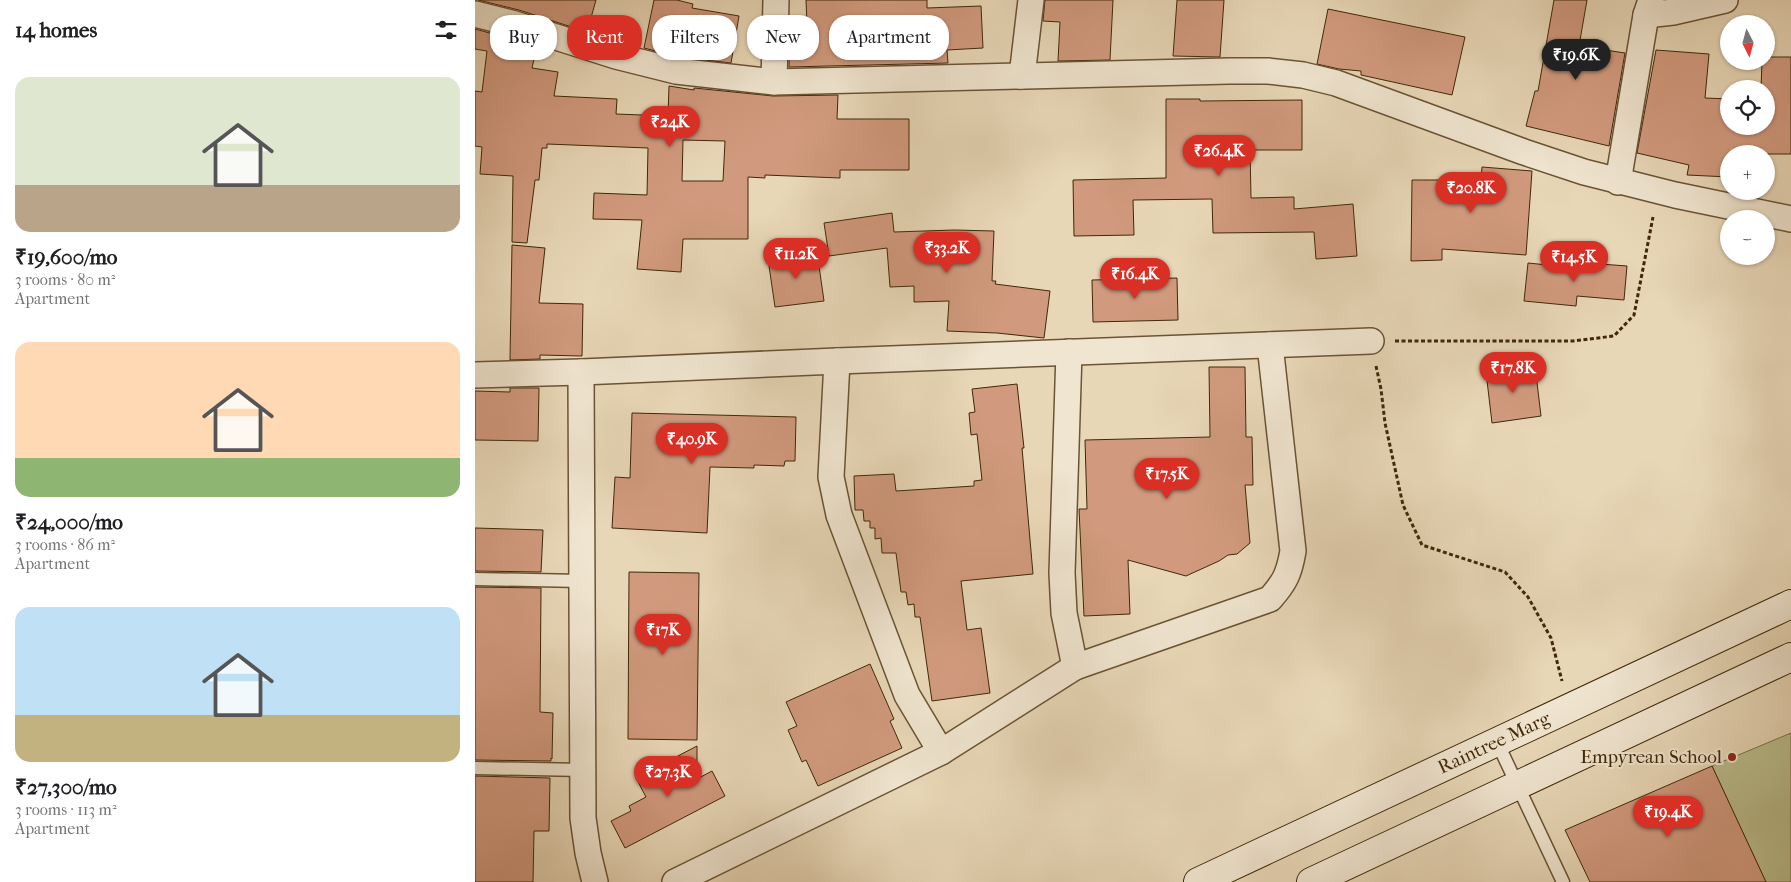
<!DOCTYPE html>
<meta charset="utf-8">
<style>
body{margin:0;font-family:"IM FELL French Canon",serif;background:#f6f6f6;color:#202124;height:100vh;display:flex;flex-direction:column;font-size:19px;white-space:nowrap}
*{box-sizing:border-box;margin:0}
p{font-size:16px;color:#757577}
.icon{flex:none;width:28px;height:28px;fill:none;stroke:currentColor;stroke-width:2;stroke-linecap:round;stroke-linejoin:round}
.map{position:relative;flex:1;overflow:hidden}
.sheet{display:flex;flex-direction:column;background:#fff;width:475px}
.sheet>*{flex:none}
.banner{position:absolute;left:15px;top:15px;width:475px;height:45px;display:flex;gap:10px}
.needle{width:32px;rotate:174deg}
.tools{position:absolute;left:1245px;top:15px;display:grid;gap:10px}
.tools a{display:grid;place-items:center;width:55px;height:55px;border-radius:50%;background:#fff;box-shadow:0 1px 4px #0004;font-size:25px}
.price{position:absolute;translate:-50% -42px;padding:0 11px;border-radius:18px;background:#d93025;color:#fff;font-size:16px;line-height:32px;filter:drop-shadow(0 1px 2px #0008)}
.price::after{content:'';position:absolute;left:50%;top:30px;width:15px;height:11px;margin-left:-8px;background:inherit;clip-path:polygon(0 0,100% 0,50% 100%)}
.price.selected{background:#222;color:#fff}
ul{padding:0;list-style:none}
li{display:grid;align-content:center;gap:10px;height:265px;padding:0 15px}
li span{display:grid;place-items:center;height:155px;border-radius:15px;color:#555}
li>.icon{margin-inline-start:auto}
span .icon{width:90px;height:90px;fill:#fffc;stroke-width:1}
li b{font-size:21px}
h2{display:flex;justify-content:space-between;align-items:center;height:60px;padding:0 15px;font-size:21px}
.chip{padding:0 18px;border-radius:20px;background:#fff;box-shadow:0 1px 4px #0004;font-size:18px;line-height:45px}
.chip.selected{background:#d93025;color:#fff}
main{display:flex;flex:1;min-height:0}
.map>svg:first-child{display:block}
</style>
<main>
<section class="sheet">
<h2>14 homes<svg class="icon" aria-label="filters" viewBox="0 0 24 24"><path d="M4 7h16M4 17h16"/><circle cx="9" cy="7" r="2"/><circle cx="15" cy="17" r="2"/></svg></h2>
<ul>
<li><span style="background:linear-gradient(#dfe7d0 70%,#b9a48a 0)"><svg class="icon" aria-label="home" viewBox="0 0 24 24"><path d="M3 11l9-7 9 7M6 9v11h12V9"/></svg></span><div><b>₹19,600/mo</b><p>3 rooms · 80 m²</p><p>Apartment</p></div></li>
<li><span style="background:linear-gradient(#ffd9b3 75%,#8fb573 0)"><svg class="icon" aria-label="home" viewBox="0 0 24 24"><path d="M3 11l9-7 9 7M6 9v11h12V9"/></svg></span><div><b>₹24,000/mo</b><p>3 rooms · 86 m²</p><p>Apartment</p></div></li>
<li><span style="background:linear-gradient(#bfe0f5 70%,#c2b280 0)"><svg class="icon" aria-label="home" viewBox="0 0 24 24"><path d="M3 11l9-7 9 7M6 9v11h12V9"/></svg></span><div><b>₹27,300/mo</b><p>3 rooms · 113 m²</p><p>Apartment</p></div></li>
</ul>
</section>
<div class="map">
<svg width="1316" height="882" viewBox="0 0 1316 882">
<rect width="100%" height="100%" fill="#e8d7b7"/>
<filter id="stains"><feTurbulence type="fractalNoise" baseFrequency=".004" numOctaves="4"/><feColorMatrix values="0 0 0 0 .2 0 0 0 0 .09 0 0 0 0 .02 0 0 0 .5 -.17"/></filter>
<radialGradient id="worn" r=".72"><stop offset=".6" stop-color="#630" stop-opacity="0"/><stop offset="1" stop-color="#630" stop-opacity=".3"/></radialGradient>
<path fill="#babd8c" stroke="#7d724a" d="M 1316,733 L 1316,882 L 1291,882 L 1237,766 Z"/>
<g fill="#d19a7e" stroke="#402807" fill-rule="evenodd">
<path d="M 3,0 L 121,0 L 112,32 L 44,10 Z"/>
<path d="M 179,0 L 202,0 L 218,4 L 217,8 L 264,16 L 256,63 L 204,57 L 169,48 Z"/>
<path d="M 331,0 L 452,0 L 452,8 L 506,6 L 508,48 L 472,50 L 473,63 L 314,67 L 315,25 L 332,25 Z"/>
<path d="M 570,0 L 638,0 L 635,60 L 583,61 L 585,22 L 568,21 Z"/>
<path d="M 702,0 L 749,0 L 745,57 L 698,56 Z"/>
<path d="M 1079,0 L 1112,0 L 1104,46 L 1150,53 L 1134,146 L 1051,126 L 1060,91 L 1063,91 Z"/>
<path d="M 853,9 L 990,37 L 977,95 L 886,75 L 886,71 L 864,69 L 842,64 Z"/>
<path d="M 0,29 L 62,46 L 57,68 L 83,72 L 79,96 L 142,99 L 141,114 L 193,116 L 194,86 L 219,90 L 219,88 L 298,96 L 363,95 L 362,119 L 434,119 L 434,170 L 365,170 L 365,178 L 290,175 L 290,178 L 273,177 L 273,239 L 208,239 L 206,272 L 162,269 L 167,220 L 118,219 L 119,193 L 172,195 L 173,148 L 72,144 L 72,148 L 67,148 L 64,180 L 60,180 L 52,243 L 37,242 L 38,176 L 5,174 L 7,147 L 0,146 L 0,91 L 7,92 L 12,51 L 0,49 ZM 208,140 L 250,141 L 248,181 L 207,181 Z"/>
<path d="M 1181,50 L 1234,54 L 1230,98 L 1254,99 L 1254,126 L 1291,126 L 1291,89 L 1286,89 L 1287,61 L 1291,61 L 1291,57 L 1316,57 L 1316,154 L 1254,154 L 1254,177 L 1212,175 L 1214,165 L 1162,153 Z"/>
<path d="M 691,99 L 725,99 L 725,101 L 827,100 L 827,150 L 775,150 L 776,198 L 819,197 L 819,209 L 878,204 L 882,256 L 841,259 L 839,232 L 738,233 L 737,199 L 658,200 L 659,235 L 599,236 L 598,180 L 691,178 Z"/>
<path d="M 1007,167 L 1057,171 L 1051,255 L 967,249 L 967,260 L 936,261 L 937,180 L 1006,180 Z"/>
<path d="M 417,213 L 419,232 L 479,230 L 519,231 L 517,281 L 521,281 L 520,284 L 575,291 L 569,338 L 522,333 L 472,331 L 474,301 L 439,302 L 439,286 L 415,287 L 412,248 L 354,256 L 349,223 Z"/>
<path d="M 37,245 L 70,248 L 64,303 L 108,304 L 107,356 L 65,355 L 65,359 L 35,360 Z"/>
<path d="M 342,252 L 349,301 L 300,307 L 293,259 Z"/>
<path d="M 1053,263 L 1112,269 L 1112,263 L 1152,266 L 1149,300 L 1102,296 L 1101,306 L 1049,301 Z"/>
<path d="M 702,278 L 703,320 L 618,322 L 617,280 Z"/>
<path d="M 1060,366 L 1066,416 L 1017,423 L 1011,372 Z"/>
<path d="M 734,367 L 770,367 L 771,437 L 777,437 L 778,485 L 770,485 L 775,543 L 762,554 L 753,555 L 744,561 L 711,576 L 653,560 L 655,614 L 609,616 L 604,509 L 612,509 L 610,440 L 735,437 Z"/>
<path d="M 542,384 L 549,448 L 547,448 L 558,574 L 486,581 L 492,630 L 506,628 L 515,693 L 457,701 L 445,617 L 440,617 L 439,604 L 433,605 L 431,592 L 426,592 L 421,553 L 407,553 L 406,538 L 400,539 L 400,528 L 395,528 L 395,521 L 389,521 L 388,510 L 380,510 L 379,476 L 419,474 L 421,491 L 499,486 L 499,481 L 507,480 L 502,434 L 496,435 L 494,413 L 500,412 L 497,389 Z"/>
<path d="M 35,388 L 64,388 L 63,441 L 0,440 L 0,391 L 35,392 Z"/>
<path d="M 157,413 L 321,417 L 320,461 L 310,461 L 309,466 L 279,465 L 279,468 L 235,467 L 232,533 L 137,528 L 140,477 L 155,478 Z"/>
<path d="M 0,528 L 68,530 L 66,572 L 0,571 Z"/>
<path d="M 154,572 L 224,573 L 222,740 L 153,739 Z"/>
<path d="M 0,587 L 66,588 L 65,712 L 78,713 L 77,759 L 76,758 L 76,761 L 0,760 Z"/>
<path d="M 395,664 L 419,719 L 415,721 L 427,748 L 343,786 L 331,760 L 327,762 L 313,730 L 322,726 L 311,702 Z"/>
<path d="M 222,746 L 222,779 L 237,771 L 250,796 L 150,848 L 136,821 L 156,811 L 154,806 L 171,797 L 161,778 Z"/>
<path d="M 1237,766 L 1291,882 L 1115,882 L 1090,830 Z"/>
<path d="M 0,776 L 75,778 L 74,831 L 59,831 L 58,882 L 0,882 Z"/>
</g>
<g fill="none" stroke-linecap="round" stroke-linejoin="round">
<g stroke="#6a5433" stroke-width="15">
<g id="service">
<path d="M 0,579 L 106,581"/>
<path d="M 1022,742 L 1088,882"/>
<path d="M 0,768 L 108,770"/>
</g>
</g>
<g stroke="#6a5433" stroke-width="28">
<g id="minor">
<path d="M 0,14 L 40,24 L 141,56 L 201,71 L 299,82 L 754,71 L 793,71 L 828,75 L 861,83 L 1049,152 L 1109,172 L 1200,195 L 1316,219"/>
<path d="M 1171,15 L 1198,12 L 1250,0"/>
<path d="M 547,76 L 556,0"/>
<path d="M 299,82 L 301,0"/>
<path d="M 1143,182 L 1171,15 L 1176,0"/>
<path d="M 594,352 L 587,573 L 589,613 L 600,667"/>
<path d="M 362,361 L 356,477 L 364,515 L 432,695 L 466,752"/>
<path d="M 106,372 L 108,818 L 113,853 L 120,882"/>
<path d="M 0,375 L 106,372 L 362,361 L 896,341"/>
<path d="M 200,882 L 466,752 L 600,667 L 795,599 C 810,582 814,574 818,551 L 795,345"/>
</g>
</g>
<g stroke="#402807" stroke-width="30">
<g id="secondary">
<path d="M 723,882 L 1316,604"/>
<path d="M 836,882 L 1316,657"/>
</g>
</g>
<g stroke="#402807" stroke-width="3" stroke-dasharray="4 2.5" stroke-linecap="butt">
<path d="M 920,341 L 1098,341 L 1139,336 L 1159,315 L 1178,217"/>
<path d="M 901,366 L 906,389 L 910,423 L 928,505 L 947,545 L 1030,572 L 1053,597 L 1076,638 L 1087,681"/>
</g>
<use href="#service" stroke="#f0e5d0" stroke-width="12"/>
<use href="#minor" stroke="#f0e5d0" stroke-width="25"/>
<use href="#secondary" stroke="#f0e5d0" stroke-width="28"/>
</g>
<circle fill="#8f2418" stroke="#f0e5d0" stroke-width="2" cx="1257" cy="757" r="5"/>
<g text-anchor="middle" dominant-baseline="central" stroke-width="4" stroke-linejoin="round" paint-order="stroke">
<g font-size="19" fill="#402807" stroke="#f0e5d0">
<text transform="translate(1019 743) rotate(-25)">Raintree Marg</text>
</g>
<g font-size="19" fill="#402807" stroke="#f0e5d0" text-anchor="end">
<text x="1247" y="757">Empyrean School</text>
</g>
</g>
<rect width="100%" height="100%" filter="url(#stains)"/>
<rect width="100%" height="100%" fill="url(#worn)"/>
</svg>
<div class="tools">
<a><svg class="needle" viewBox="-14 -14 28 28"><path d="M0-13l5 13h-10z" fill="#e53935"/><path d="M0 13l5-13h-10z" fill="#757577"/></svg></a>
<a><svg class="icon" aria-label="locate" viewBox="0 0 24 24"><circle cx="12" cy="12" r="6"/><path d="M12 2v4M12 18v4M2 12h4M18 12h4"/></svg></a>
<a>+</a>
<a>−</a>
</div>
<b class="price selected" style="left:1101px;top:81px">₹19.6K</b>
<b class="price" style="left:195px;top:148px">₹24K</b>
<b class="price" style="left:744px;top:177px">₹26.4K</b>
<b class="price" style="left:996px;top:214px">₹20.8K</b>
<b class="price" style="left:472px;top:274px">₹33.2K</b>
<b class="price" style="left:321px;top:280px">₹11.2K</b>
<b class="price" style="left:1099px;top:283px">₹14.5K</b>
<b class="price" style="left:660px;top:300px">₹16.4K</b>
<b class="price" style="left:1038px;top:394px">₹17.8K</b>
<b class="price" style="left:217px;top:465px">₹40.9K</b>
<b class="price" style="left:692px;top:500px">₹17.5K</b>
<b class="price" style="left:188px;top:656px">₹17K</b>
<b class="price" style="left:193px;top:798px">₹27.3K</b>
<b class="price" style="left:1193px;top:838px">₹19.4K</b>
<div class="banner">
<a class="chip">Buy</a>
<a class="chip selected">Rent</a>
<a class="chip">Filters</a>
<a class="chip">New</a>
<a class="chip">Apartment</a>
</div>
</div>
</main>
